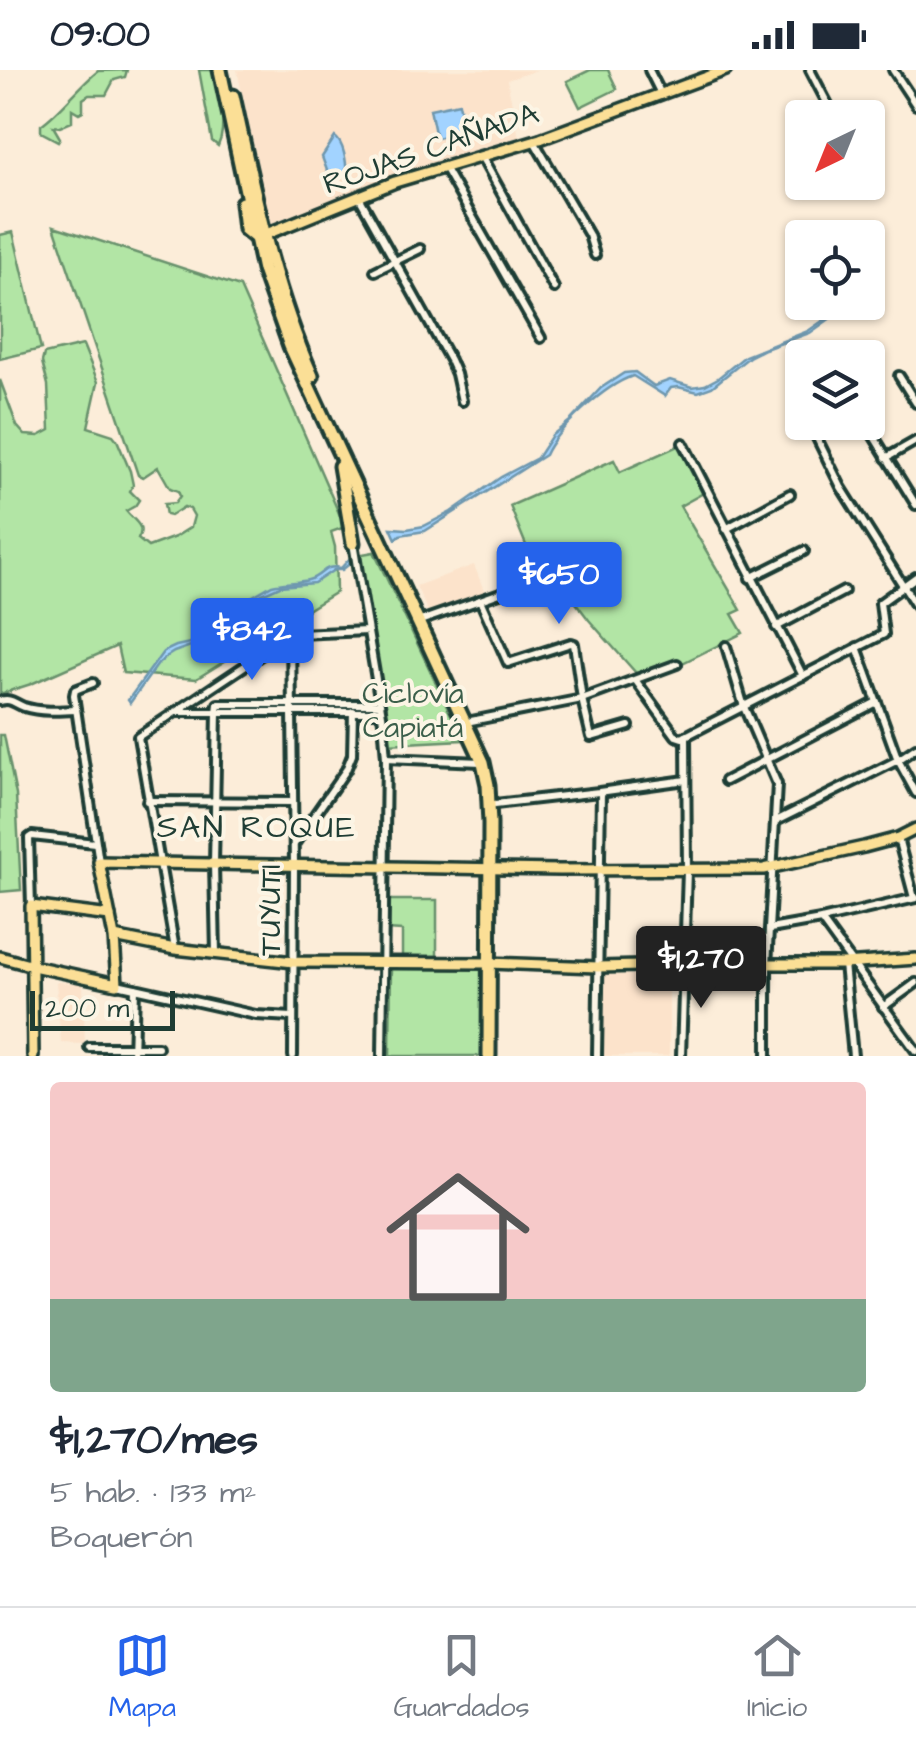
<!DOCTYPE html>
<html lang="es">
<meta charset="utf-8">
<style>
body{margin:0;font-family:"Architects Daughter",sans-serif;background:#f6f6f7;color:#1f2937;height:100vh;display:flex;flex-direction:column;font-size:38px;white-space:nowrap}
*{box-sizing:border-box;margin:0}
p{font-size:32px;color:#747a83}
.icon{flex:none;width:55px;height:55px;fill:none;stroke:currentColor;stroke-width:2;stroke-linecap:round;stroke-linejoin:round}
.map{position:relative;height:986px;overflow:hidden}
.panel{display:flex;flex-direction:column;background:#fff;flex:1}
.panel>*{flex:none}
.needle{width:65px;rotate:223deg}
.tools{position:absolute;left:785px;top:30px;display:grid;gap:20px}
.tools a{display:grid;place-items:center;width:100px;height:100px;border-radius:10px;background:#fff;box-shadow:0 2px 8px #0004;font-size:50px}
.scale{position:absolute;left:30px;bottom:25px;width:145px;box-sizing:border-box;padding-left:10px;border:5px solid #1f3d34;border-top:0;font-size:28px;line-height:35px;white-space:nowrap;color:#1f3d34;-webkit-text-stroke:8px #fcf5e5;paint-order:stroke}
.price{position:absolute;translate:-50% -85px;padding:0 22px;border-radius:10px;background:#2563eb;color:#fff;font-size:32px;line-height:65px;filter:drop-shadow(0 2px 5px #0008)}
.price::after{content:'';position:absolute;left:50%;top:60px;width:30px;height:22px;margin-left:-15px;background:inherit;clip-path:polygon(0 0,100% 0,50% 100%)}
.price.current{background:#222;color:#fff}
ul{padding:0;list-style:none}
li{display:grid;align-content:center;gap:20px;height:530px;padding:0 50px}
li+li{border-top:2px solid #e0e1e3}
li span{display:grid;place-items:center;height:310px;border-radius:10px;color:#555}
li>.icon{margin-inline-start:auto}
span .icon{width:180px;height:180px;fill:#fffc;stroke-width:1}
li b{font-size:42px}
.status{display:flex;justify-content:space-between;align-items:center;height:70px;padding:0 50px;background:#fff;direction:ltr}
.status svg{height:28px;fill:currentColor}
.tab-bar{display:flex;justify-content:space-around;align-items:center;height:140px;border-top:2px solid #e0e1e3;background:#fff;font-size:28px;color:#747a83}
.tab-bar a{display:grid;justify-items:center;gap:5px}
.tab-bar .current{color:#2563eb}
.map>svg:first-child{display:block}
</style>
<div class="status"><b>09:00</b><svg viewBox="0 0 49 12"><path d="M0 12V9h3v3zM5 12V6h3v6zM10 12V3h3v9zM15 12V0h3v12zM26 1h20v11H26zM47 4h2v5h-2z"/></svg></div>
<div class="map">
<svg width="916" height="986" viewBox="0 0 916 986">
<rect width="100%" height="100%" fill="#fcedd9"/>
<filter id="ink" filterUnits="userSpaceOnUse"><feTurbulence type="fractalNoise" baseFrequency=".01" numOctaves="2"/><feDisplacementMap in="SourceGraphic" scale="20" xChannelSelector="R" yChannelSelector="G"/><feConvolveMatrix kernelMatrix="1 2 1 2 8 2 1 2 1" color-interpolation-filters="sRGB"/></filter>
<g filter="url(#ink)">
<g fill="#fce3cb">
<path d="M 237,0 L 537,0 L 507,10 L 519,67 L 406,102 L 271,157 Z"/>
<path d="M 474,495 L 485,523 L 428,542 L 416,516 Z"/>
<path d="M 601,904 L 669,905 L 669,986 L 601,986 Z"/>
<path d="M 56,912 L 83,913 L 85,974 L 61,973 Z"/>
</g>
<g fill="#b2e5a5" stroke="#68916c" stroke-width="2.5">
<path d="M 127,0 L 125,7 L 114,10 L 106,25 L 89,25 L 83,29 L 83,41 L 79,43 L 72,39 L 72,52 L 60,57 L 53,56 L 60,68 L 58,71 L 41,62 L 41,55 C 62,40 77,18 98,1 Z"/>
<path d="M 199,0 L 213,0 C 219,22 228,55 218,76 L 212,71 Z"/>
<path d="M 590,0 L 608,0 L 617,19 L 580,37 L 567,11 Z"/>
<path d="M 54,156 L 240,217 L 345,457 L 331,462 L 335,477 L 336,522 L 196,609 L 123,603 L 117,576 L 31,614 L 0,624 L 0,310 L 17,356 L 25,365 L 39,366 L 50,360 L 48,315 L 42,292 L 44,284 L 83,275 L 98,312 L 88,357 L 113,365 L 117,370 L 130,401 L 133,415 L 130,421 L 139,430 L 135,436 L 126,441 C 134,451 146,456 138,469 L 148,477 L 175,467 L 191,457 L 194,446 L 190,439 L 184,437 L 170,446 L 166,445 L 164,434 L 175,433 L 180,426 L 178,421 L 170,418 L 158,397 L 143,407 L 138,405 Z"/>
<path d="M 13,162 L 41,279 L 0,289 L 0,165 Z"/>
<path d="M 682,374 L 707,421 L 680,436 L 741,540 L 732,544 L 743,563 L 644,612 L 589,550 L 554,504 L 546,499 L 541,487 L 532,490 L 510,436 L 614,390 L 620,402 Z"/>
<path d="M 374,482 L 463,670 L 387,674 L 357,485 Z"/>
<path d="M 0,665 L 4,665 L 16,725 L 21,820 L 0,822 Z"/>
<path d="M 388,830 L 437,830 L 437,886 L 402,886 L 402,861 L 387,860 Z"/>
<path d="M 391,895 L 485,896 L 486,986 L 390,986 Z"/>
</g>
<g fill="#a2d3ff" stroke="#6e97ae" stroke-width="2.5">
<path d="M 459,33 L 465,62 L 436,68 L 430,39 Z"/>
<path d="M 335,67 C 343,72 347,92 346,102 L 336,108 L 329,106 L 322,87 Z"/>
<path d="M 850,232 L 852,233 L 810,263 L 765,279 L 749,287 L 712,317 L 698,322 L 678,317 L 671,318 L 665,326 L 633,306 C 605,315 556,360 545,385 L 425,461 L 400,465 L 396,469 L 391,458 L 407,459 L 424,456 L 451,442 L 501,407 L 537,388 L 552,365 L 570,351 L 601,318 L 624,303 L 635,302 L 654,316 L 670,310 L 692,317 L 705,315 L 718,308 L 745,286 L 808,261 Z"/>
<path d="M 351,487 L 352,492 L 342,500 L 334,500 L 314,513 L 280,516 L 262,524 L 236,542 L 205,571 L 174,582 L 166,587 L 158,594 L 130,633 L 128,630 L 163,582 L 176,576 L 199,571 L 234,537 L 272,515 C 284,512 297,513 308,510 C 324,506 322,494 341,498 Z"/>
</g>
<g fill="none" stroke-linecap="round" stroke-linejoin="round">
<g stroke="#1f3d34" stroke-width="14">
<g id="minor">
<path d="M 649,0 L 661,24"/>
<path d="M 810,0 L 835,48"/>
<path d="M 893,0 L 916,35"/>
<path d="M 534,71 L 589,165 L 595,185"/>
<path d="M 481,86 L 554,218"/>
<path d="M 444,97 L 541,268"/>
<path d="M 359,127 L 450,290 L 456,304 L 462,331"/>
<path d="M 375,201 L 420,179"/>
<path d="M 899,306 L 916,333"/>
<path d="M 809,352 L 841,417 L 916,536"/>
<path d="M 865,352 L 916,435"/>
<path d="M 683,373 L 803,606"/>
<path d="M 886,388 L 916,371"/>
<path d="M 726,459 L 790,424"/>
<path d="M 353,473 L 383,651 L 386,688 L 382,986"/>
<path d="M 750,508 L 804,481"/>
<path d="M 480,530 L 508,593 L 571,573 L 574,574 L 582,629 L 591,667 L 629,656"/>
<path d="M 423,550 L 554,504"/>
<path d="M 776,557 L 844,521"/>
<path d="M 291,566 L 294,795 L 293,986"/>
<path d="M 726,576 L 744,637 L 777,714 L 767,896 L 767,986"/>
<path d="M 857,577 L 898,690 L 916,723"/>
<path d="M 636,611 L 676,666 L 682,668 L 884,564 L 880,533 L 916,507"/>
<path d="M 93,613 L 75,620 L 74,625 L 99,792"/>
<path d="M 0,631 C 12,628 13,633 24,637 C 40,642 59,641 76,640"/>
<path d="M 177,642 L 380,642"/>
<path d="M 217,642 L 218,634 L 379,634"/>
<path d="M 471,651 L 582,629 L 677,594"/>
<path d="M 386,688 L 481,692"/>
<path d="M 725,711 L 877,632"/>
<path d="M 147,731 L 293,732"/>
<path d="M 495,734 L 599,722 L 686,710"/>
<path d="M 776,751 L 898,690 L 916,678"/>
<path d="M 898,768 L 914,828"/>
<path d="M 295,773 L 346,700 L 352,685 L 353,641"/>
<path d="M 31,836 L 29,768 L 32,766 L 95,773"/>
<path d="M 821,850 L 916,981"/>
<path d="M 770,859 L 821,850 L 916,828"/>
<path d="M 175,879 L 138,667 L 288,567 L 298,564 L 367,561"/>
<path d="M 216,884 L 214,794 L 217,642"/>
<path d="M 844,894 L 853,986"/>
<path d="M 117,914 L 256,945 L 292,947"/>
<path d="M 883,937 L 916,913"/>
<path d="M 89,977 L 158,977"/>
<path d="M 133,986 L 135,918"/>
<path d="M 597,986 L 601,722"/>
<path d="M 681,986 L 687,800 L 686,666"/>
</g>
</g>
<g stroke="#1f3d34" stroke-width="16">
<g id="major">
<path d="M 259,167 L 395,112 L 540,69 L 726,0"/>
<path d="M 114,867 L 175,879 L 294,892 L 489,893 L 598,897 L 684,895"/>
<path d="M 0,887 L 33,896 L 117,914 L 114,867 L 99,792 L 560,800 L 764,799 L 864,777 L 898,768 L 916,759"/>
<path d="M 683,894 L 844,894 L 916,889"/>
<path d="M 33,986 L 31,836 L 110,846"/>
</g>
</g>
<g stroke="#1f3d34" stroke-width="19">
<g id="highway">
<path d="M 220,0 L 263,200 L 290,276 L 483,692 L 488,715 L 490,753 L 489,986"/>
<path d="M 233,26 C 254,121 272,216 312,306"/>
<path d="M 242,133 L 245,159 L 256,168"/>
<path d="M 340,396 L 353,473"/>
</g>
</g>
<use href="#minor" stroke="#fcf5e5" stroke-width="6"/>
<use href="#major" stroke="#fbdf96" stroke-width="9"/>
<use href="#highway" stroke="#fbdf96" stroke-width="11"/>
</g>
</g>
<g text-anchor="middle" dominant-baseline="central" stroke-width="8" stroke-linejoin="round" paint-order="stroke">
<g font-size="30" fill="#1f3d34" stroke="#fcf5e5">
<text transform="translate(431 79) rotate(-19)">ROJAS CAÑADA</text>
<text transform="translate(271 840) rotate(-90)">TUYUTI</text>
</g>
<g font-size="30" fill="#3c5f4b" stroke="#fcf5e5">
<text x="413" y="624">Ciclovía<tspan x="413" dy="34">Capiatá</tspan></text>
</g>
<g font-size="32" letter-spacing="2.5" fill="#1f3d34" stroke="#fcf5e5">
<text x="257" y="757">SAN ROQUE</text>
</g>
</g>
</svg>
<div class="tools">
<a><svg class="needle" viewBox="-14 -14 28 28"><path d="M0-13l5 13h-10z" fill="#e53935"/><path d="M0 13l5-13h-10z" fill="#747a83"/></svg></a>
<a><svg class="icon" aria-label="locate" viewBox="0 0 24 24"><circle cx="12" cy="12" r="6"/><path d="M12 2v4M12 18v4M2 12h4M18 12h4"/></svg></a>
<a><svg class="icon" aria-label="layers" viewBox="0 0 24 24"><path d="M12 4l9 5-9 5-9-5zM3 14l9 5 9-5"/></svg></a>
</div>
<div class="scale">200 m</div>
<b class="price" style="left:559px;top:557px">$650</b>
<b class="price" style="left:252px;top:613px">$842</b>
<b class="price current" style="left:701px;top:941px">$1,270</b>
</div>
<section class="panel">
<ul>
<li><span style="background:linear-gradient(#f6c9c9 70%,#7fa58c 0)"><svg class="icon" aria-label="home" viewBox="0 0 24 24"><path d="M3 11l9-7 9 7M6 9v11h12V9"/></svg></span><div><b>$1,270/mes</b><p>5 hab. · 133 m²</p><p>Boquerón</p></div></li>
</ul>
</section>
<nav class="tab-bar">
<a class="current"><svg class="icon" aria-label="map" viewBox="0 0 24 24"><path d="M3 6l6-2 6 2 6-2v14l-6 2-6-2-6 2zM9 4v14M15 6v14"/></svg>Mapa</a>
<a><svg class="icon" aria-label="saved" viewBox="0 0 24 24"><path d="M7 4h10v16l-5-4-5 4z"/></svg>Guardados</a>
<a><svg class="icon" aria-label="home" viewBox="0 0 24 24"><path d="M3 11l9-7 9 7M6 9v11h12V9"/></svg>Inicio</a>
</nav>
